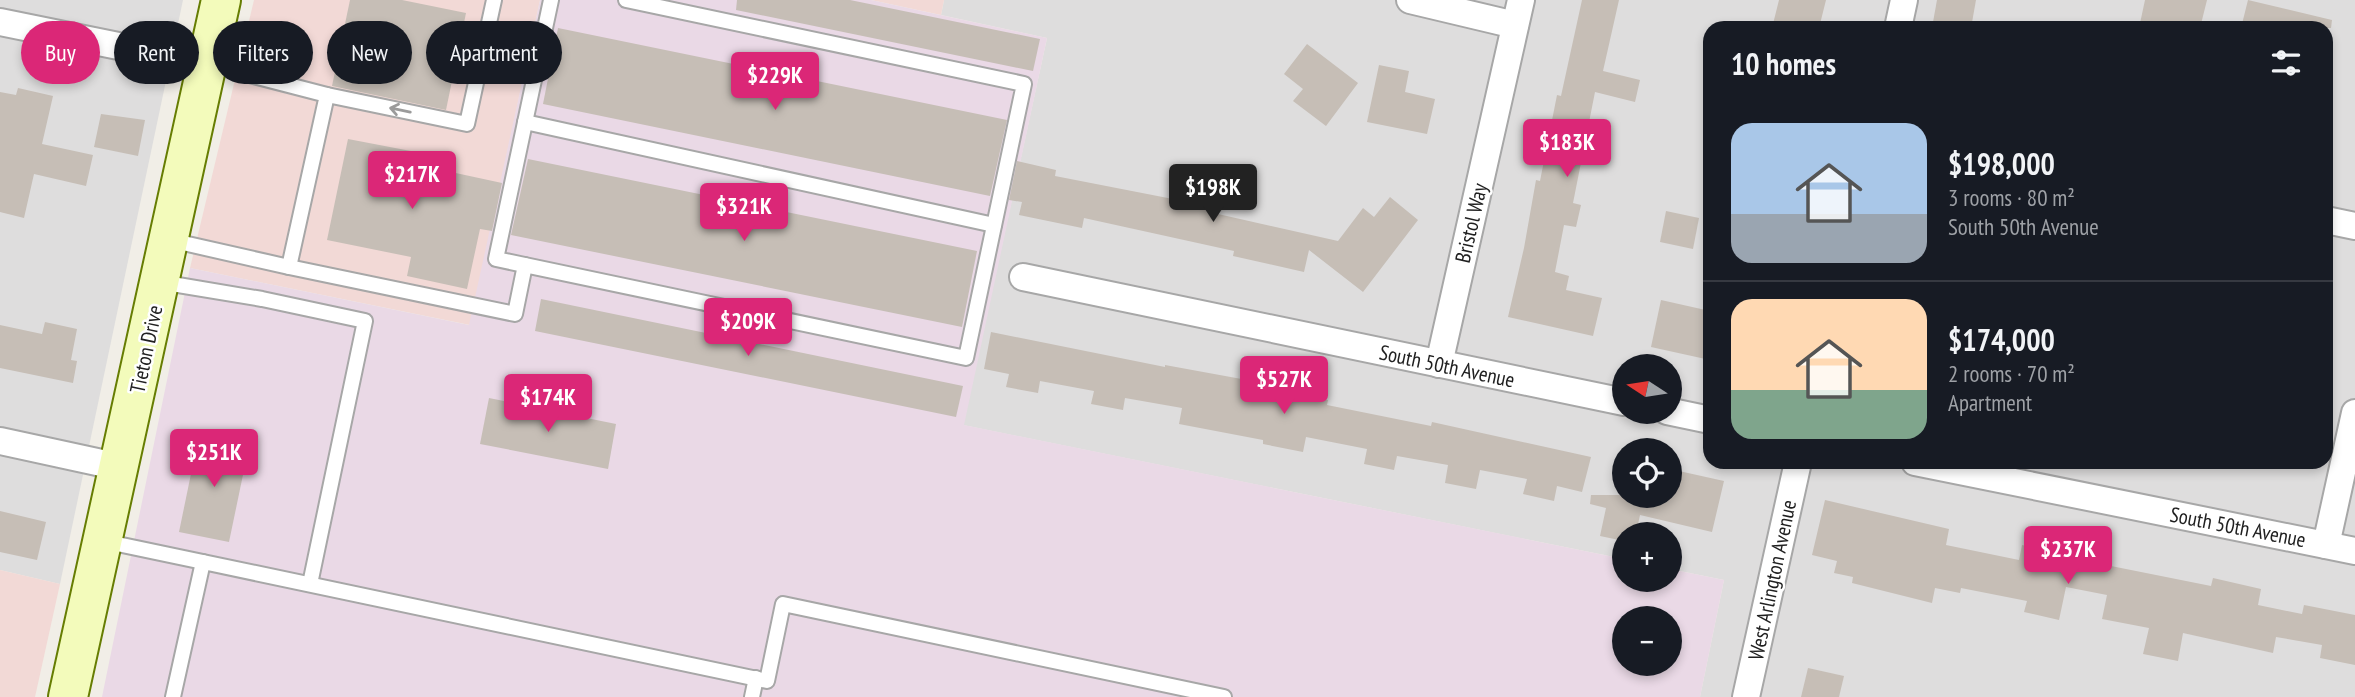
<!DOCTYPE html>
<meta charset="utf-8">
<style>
body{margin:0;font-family:"PT Sans Narrow",sans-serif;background:#242831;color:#f1f3f6;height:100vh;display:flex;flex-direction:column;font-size:26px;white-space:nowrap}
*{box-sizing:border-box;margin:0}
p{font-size:23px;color:#9ea1a6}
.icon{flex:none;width:38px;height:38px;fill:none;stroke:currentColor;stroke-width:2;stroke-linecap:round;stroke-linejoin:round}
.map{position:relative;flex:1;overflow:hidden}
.side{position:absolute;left:1703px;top:21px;width:630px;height:448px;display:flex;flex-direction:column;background:#171b24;border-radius:21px;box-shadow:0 4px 10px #0003}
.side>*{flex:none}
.banner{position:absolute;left:21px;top:21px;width:665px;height:63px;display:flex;gap:14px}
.needle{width:46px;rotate:282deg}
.controls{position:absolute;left:1612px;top:354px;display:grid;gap:14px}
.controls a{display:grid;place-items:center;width:70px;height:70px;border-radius:50%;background:#171b24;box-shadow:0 4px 10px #0003;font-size:35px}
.price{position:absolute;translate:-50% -60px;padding:0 16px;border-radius:7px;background:#db2777;color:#fff;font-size:23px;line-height:46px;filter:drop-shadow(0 2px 4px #0008)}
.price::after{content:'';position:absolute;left:50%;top:42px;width:21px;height:16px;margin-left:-10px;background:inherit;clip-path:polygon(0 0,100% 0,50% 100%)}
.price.active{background:#222;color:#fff}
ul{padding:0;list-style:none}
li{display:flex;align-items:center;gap:21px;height:175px;padding:0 28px}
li+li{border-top:2px solid #363941}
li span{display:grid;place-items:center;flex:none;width:196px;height:140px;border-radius:21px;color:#555}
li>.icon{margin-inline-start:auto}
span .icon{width:84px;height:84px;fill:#fffc;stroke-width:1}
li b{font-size:30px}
h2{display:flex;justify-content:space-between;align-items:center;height:84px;padding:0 28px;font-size:30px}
.tag{padding:0 24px;border-radius:32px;background:#171b24;box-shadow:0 4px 10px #0003;font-size:24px;line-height:63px}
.tag.active{background:#db2777;color:#fff}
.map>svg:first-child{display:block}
</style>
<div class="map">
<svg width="2355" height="697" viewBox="0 0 2355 697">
<rect width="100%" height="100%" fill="#f1eee7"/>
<g fill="#dedddd" fill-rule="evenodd">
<path d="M 0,0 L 183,0 L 60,584 L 0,570 Z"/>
<path d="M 944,0 L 2355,0 L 2355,697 L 1700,697 L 1724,580 L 1670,569 L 1670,534 L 1624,534 L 1624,559 L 963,425 L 1047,38 L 941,15 ZM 1710,28 L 2326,28 L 2326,462 L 1710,462 ZM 1624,366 L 1670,366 L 1670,411 L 1624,411 ZM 1624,450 L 1670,450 L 1670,495 L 1624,495 Z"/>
</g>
<g fill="#f2d9d6">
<path d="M 254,0 L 540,0 L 470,325 L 190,268 Z"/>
<path d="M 871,0 L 944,0 L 941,15 Z"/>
<path d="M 0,570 L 60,584 L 35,697 L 0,697 Z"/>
</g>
<path fill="#ead9e6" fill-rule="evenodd" d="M 540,0 L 871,0 L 1047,38 L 964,425 L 1624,559 L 1624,579 L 1670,579 L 1670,569 L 1724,580 L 1700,697 L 102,697 L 190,268 L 469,325 ZM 1624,618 L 1670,618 L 1670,663 L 1624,663 Z"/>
<g fill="#c6beb6">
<path d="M 350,0 L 402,0 L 466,13 L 446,110 L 332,86 Z"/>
<path d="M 737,0 L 850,0 L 1040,39 L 1033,71 L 736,10 Z"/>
<path d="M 1582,0 L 1619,0 L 1603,71 L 1640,80 L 1635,102 L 1595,92 L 1573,203 L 1581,205 L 1576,227 L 1564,225 L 1555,272 L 1569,276 L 1566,290 L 1602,298 L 1593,336 L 1508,317 L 1524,248 L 1536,180 L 1540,181 L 1557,95 L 1561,96 Z"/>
<path d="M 1779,0 L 1826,0 L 1819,28 L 1772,28 Z"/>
<path d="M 1937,0 L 1976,0 L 1971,28 L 1933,22 Z"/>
<path d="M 2145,0 L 2207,0 L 2200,28 L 2139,28 Z"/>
<path d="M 2248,0 L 2332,20 L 2331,28 L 2241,28 Z"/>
<path d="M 558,28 L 1007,120 L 990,196 L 543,104 Z"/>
<path d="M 1307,44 L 1358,83 L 1326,126 L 1293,101 L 1303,89 L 1284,74 Z"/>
<path d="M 1379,65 L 1409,71 L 1405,92 L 1435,99 L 1427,134 L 1367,122 Z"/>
<path d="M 18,88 L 53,96 L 42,144 L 93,155 L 86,186 L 34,174 L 24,218 L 0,212 L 0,92 L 16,95 Z"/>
<path d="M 101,114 L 145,120 L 138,156 L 94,147 Z"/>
<path d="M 348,139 L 416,152 L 414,164 L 502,183 L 492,231 L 480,229 L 467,289 L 407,276 L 411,257 L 327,240 Z"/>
<path d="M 528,159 L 977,251 L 962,327 L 511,235 Z"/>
<path d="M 1017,161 L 1056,170 L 1055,176 L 1219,208 L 1218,214 L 1338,241 L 1363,208 L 1374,217 L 1390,197 L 1418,220 L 1363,292 L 1309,250 L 1304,272 L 1233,256 L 1234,251 L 1084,218 L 1082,228 L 1019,215 L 1022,202 L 1009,200 Z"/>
<path d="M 1666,211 L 1699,218 L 1693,249 L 1660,242 Z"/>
<path d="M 541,299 L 963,386 L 956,417 L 535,331 Z"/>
<path d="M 1661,300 L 1710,311 L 1710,360 L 1651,347 Z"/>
<path d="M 45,322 L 77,329 L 71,360 L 77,361 L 73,383 L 0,368 L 0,325 L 42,334 Z"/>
<path d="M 991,332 L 1165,367 L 1165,365 L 1247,380 L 1246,384 L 1328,400 L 1327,405 L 1431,426 L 1432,422 L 1591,457 L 1582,492 L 1557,486 L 1554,501 L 1523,494 L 1527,479 L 1480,470 L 1476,489 L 1445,483 L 1448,465 L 1397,456 L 1394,470 L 1364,464 L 1367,449 L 1306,437 L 1303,452 L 1263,444 L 1263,440 L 1179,424 L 1182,408 L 1125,398 L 1123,410 L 1091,404 L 1094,391 L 1040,381 L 1038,393 L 1006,387 L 1009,374 L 984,369 Z"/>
<path d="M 489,398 L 616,424 L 608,469 L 480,444 Z"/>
<path d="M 199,435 L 249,446 L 229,542 L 179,532 Z"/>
<path d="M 1670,469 L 1724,481 L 1712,532 L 1640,515 L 1636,534 L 1624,534 L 1624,541 L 1600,536 L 1606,508 L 1590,504 L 1591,495 L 1670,495 Z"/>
<path d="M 1825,500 L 1949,529 L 1946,545 L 2019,560 L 2022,545 L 2092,559 L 2091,562 L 2211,586 L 2213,578 L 2261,589 L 2258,605 L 2302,614 L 2304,605 L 2355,615 L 2355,665 L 2320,658 L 2322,645 L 2276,637 L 2273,653 L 2183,633 L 2178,661 L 2143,654 L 2149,628 L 2102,619 L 2107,595 L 2066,587 L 2059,620 L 2024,612 L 2027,601 L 1961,588 L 1960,593 L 1935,588 L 1932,603 L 1852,583 L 1853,577 L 1834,573 L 1837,561 L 1812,555 Z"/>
<path d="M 0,511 L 46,522 L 37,560 L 0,552 Z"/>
<path d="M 1808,668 L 1844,676 L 1839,697 L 1801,697 Z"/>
</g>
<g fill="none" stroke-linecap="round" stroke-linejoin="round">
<g stroke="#a7a7a7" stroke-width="18">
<g id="lane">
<path d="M 551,0 L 496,259 L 966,358 L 1024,84 L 626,0"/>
<path d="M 327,95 L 467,124 L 494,0"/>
<path d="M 525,122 L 994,225"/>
<path d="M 170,240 L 289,267 L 327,95 L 207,64"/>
<path d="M 289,267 L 515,314 L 525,265"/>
<path d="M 160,282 L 262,299 L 365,321 L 310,584"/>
<path d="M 103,541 L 203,562"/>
<path d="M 173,697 L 203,562 L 767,681 L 783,604 L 1224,697"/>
<path d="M 752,697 L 756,678"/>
</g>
</g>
<g stroke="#a7a7a7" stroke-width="30">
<g id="street">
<path d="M 1410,0 L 1515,25"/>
<path d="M 0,22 L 207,64"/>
<path d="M 1898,28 L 1904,0"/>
<path d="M 2326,220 L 2355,226"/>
<path d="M 1023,277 L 1624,402"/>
<path d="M 1439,364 L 1521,0"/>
<path d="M 1667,411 L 1710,420"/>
<path d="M 0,441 L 120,467"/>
<path d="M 1915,462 L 2355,551"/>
<path d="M 2326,545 L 2355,413"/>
<path d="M 1746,697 L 1798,462"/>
</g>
</g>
<g stroke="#667d02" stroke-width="42">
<path id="secondary" d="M 68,697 L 221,0"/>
</g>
<use href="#lane" stroke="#fff" stroke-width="14"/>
<use href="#street" stroke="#fff" stroke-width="26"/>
<use href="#secondary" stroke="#f3fbbb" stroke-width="38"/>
</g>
<defs><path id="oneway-shaft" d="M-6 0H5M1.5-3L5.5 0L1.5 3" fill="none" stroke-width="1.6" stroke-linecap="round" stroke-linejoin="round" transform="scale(1.75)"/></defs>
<use stroke="#9b9b9b" href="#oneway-shaft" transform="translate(400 110) rotate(-168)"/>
<g text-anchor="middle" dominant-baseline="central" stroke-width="5" stroke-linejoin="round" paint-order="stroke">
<g font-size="21" fill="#202020" stroke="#fff">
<text transform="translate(1471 223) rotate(-77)">Bristol Way</text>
<text transform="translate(146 349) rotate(-78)">Tieton Drive</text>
<text transform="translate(1447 366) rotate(12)">South 50th Avenue</text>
<text transform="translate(2238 527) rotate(11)">South 50th Avenue</text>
<text transform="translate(1772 580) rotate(-78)">West Arlington Avenue</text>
</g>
</g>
</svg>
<div class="controls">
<a><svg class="needle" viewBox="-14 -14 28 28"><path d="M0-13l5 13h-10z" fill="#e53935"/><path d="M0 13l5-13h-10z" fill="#9ea1a6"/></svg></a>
<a><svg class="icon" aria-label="locate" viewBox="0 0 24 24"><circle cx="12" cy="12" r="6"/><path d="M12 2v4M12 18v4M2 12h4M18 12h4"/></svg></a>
<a>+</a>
<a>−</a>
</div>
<b class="price" style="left:775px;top:112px">$229K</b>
<b class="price" style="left:1567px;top:179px">$183K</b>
<b class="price" style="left:412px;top:211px">$217K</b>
<b class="price active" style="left:1213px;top:224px">$198K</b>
<b class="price" style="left:744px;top:243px">$321K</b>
<b class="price" style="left:748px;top:358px">$209K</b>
<b class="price" style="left:1284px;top:416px">$527K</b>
<b class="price" style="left:548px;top:434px">$174K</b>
<b class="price" style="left:214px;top:489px">$251K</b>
<b class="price" style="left:2068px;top:586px">$237K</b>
<div class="banner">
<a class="tag active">Buy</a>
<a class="tag">Rent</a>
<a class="tag">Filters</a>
<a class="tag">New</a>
<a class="tag">Apartment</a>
</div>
<section class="side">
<h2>10 homes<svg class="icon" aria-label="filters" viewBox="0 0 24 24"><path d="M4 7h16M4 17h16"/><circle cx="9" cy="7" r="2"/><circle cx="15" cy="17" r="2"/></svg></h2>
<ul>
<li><span style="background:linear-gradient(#a9c7e8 65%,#9aa5b1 0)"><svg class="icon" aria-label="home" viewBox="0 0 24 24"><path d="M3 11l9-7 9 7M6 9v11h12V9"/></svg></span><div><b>$198,000</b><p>3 rooms · 80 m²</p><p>South 50th Avenue</p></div></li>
<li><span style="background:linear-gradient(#ffd9b3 65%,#7fa58c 0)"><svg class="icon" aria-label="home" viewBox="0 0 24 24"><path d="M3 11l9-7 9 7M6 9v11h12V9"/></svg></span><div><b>$174,000</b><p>2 rooms · 70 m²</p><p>Apartment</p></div></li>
</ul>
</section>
</div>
